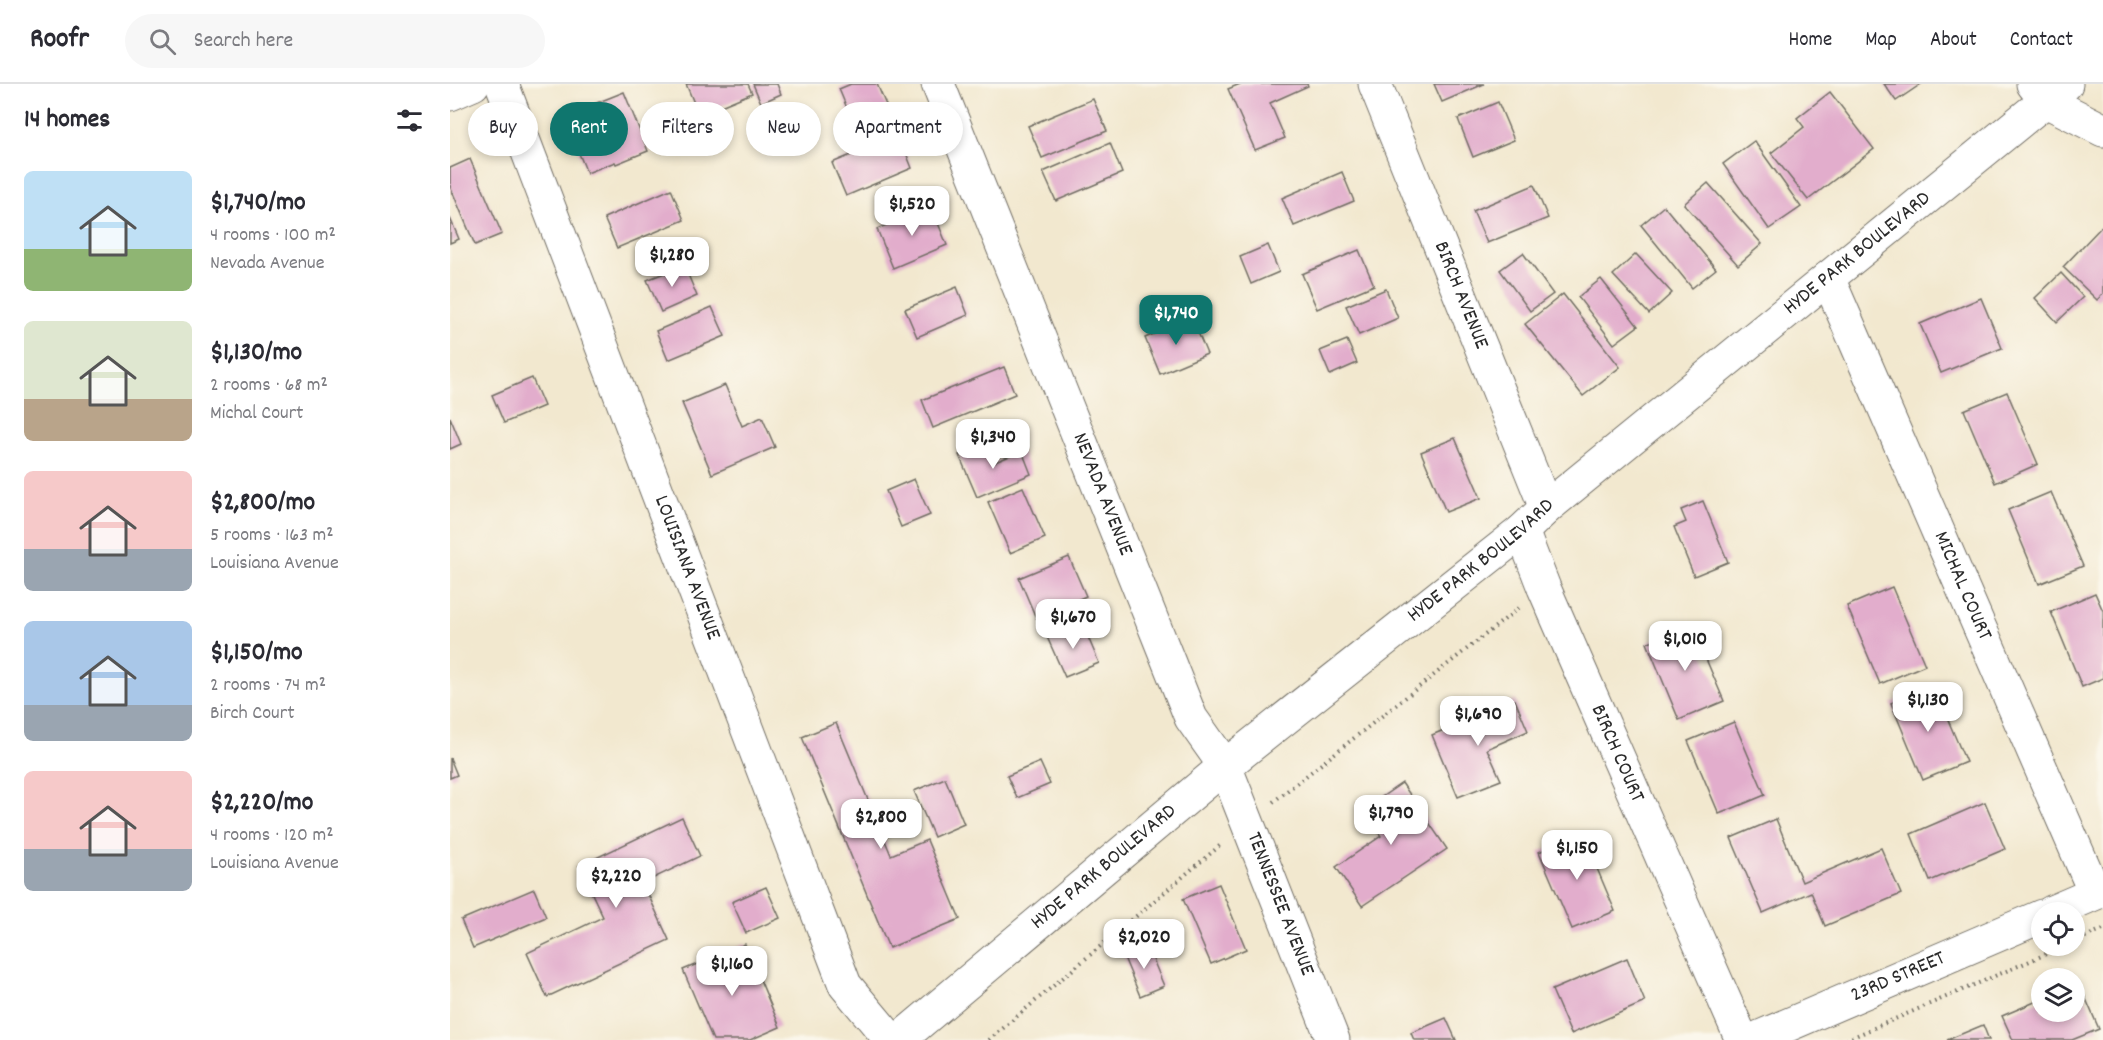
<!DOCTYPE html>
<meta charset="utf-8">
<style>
body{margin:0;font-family:Dekko,sans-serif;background:#f7f7f7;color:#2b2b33;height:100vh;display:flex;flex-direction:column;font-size:22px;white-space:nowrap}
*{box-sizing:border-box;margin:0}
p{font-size:20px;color:#7c7c81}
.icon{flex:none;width:33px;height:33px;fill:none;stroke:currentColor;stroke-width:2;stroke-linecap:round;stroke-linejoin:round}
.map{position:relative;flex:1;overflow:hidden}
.details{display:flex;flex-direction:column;background:#fff;width:450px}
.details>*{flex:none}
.top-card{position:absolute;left:18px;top:18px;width:570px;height:54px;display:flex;gap:12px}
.controls{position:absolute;left:1581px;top:818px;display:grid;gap:12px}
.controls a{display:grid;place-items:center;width:54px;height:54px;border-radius:50%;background:#fff;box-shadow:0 3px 9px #0003;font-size:30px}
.price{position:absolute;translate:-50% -51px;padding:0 14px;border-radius:12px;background:#fff;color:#222;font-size:20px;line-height:39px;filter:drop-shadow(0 2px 3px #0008)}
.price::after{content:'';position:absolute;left:50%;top:36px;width:18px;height:14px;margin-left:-9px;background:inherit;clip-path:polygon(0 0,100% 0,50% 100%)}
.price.current{background:#0f766e;color:#fff}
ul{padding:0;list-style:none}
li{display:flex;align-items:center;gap:18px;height:150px;padding:0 24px}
li span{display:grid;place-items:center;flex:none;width:168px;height:120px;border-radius:9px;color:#555}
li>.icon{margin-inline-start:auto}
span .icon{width:72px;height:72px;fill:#fffc;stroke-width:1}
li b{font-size:26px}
h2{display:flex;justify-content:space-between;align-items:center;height:72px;padding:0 24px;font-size:26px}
.chip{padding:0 21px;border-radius:27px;background:#fff;box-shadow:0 3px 9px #0003;font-size:21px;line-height:54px}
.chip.current{background:#0f766e;color:#fff}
header{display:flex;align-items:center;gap:36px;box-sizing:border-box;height:84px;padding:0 30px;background:#fff;border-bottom:2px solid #e1e1e2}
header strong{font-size:28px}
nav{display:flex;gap:33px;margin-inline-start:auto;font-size:21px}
.search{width:420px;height:54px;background:#f7f7f7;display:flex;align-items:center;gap:15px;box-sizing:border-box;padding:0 21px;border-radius:33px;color:#7c7c81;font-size:22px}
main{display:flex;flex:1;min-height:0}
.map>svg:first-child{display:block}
</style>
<header>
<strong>Roofr</strong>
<div class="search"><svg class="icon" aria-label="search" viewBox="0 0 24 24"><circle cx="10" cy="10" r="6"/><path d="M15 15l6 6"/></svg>Search here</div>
<nav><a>Home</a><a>Map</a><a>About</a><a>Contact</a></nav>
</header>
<main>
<section class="details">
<h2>14 homes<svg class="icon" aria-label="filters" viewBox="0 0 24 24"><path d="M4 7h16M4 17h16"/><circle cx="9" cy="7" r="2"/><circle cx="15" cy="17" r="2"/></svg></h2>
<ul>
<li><span style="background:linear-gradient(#bfe0f5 65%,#8fb573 0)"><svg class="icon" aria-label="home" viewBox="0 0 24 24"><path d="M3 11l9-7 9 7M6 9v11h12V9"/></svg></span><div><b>$1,740/mo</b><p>4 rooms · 100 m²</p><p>Nevada Avenue</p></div></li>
<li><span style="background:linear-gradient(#dfe7d0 65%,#b9a48a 0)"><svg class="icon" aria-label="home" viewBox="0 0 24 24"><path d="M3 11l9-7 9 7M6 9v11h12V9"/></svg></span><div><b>$1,130/mo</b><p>2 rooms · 68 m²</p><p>Michal Court</p></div></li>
<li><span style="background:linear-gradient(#f6c9c9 65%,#9aa5b1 0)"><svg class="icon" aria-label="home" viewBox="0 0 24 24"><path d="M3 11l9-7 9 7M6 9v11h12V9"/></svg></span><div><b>$2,800/mo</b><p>5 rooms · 163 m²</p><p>Louisiana Avenue</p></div></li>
<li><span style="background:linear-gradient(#a9c7e8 70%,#9aa5b1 0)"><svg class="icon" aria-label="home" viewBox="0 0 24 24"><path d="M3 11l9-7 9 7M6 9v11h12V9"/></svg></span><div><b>$1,150/mo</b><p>2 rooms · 74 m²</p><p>Birch Court</p></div></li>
<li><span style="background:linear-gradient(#f6c9c9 65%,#9aa5b1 0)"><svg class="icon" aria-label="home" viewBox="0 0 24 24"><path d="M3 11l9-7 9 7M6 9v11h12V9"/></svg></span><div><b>$2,220/mo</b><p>4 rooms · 120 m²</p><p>Louisiana Avenue</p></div></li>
</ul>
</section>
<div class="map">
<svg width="1653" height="956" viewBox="0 0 1653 956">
<rect width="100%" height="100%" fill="#fbf7ec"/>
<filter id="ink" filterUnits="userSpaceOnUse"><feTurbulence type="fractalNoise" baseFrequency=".0167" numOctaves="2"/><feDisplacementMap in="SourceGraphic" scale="12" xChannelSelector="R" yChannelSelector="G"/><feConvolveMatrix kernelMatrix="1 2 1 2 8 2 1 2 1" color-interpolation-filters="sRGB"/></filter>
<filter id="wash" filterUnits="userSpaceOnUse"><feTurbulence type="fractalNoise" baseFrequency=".008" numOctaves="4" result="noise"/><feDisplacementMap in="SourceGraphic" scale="24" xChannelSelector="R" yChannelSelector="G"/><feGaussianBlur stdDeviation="1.35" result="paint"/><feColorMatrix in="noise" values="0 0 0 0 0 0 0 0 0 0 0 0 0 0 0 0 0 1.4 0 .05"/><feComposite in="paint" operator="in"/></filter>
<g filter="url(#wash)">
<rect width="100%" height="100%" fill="#f2e8cf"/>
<g id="blocks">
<g fill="#e2adcc">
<path d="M 236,0 L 298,0 L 302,9 L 249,31 Z"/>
<path d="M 303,0 L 327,0 L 331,10 L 311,19 Z"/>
<path d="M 401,0 L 427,0 L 438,26 L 404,41 L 389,5 Z"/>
<path d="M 790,0 L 857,0 L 858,2 L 820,19 L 835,54 L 805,66 L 778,5 Z"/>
<path d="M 984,0 L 1034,0 L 992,18 Z"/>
<path d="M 1434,0 L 1471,0 L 1446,17 Z"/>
<path d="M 174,8 L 198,67 L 166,80 L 165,78 L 137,89 L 119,45 L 149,33 L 144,20 Z"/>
<path d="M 1380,8 L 1424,65 L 1358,116 L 1321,69 L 1354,43 L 1347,34 Z"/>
<path d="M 643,15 L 657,47 L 592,74 L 578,42 Z"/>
<path d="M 1048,18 L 1064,56 L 1023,73 L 1008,35 Z"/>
<path d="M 449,51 L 462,84 L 396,112 L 382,79 Z"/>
<path d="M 1304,57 L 1351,123 L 1319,145 L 1273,80 Z"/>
<path d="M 660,59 L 672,89 L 606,117 L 593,88 Z"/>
<path d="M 20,75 L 52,150 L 25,161 L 0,102 L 0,84 Z"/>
<path d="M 892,88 L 904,117 L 844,142 L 832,114 Z"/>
<path d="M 1258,99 L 1312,160 L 1288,181 L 1234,120 Z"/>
<path d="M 1084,101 L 1098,134 L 1037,159 L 1023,127 Z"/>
<path d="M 221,105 L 234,136 L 167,164 L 154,134 Z"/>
<path d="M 481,122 L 497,161 L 443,184 L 427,145 Z"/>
<path d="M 1214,122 L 1266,185 L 1242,204 L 1191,141 Z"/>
<path d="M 0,134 L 9,155 L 0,159 Z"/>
<path d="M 1653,141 L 1653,210 L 1647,216 L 1613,183 Z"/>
<path d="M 818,161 L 829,188 L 801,200 L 790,173 Z"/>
<path d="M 909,166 L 924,201 L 867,225 L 852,190 Z"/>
<path d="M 1073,169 L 1103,210 L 1080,227 L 1050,186 Z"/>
<path d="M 1186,170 L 1222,209 L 1199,230 L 1163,191 Z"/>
<path d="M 234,181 L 247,212 L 211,228 L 197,196 Z"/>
<path d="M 1611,189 L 1633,213 L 1607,238 L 1585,214 Z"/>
<path d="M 1151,195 L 1188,242 L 1164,260 L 1128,213 Z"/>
<path d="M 507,203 L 518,231 L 467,253 L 455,225 Z"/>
<path d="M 936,205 L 948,234 L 909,251 L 896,222 Z"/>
<path d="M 1113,210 L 1170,283 L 1133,312 L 1075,240 Z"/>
<path d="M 1531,214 L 1552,264 L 1491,289 L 1470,240 Z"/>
<path d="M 262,223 L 275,252 L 218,276 L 206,247 Z"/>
<path d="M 742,234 L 757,270 L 710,290 L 695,254 Z"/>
<path d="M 897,256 L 907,279 L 880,291 L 870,267 Z"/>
<path d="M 554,283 L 565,310 L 483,344 L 472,316 Z"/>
<path d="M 82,294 L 94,322 L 54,339 L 42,311 Z"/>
<path d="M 275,301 L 292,342 L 312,333 L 325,363 L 262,390 L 232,319 Z"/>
<path d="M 1557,308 L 1588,380 L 1545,399 L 1514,326 Z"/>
<path d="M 0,333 L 11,360 L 0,365 Z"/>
<path d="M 1005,354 L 1031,414 L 996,428 L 971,368 Z"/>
<path d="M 535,360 L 543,379 L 572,367 L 581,390 L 527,413 L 509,371 Z"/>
<path d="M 464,395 L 480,431 L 451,443 L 436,407 Z"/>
<path d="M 573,403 L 595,454 L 560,469 L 538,418 Z"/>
<path d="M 1601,408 L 1633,482 L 1589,500 L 1558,426 Z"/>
<path d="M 1253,417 L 1278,478 L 1244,492 L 1224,443 L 1236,438 L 1231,426 Z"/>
<path d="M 619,473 L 636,512 L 586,534 L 569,494 Z"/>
<path d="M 1442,503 L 1475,581 L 1430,600 L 1397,522 Z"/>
<path d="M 1645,509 L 1653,527 L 1653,594 L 1632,603 L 1601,528 Z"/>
<path d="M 632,539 L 649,579 L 615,593 L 597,553 Z"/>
<path d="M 1241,540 L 1274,617 L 1229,636 L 1197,559 Z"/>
<path d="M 1483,601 L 1516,678 L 1473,696 L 1441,619 Z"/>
<path d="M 1065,616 L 1078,647 L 1037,665 L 1051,696 L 1008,713 L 982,651 Z"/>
<path d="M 1284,638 L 1315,711 L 1269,730 L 1238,657 Z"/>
<path d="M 386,639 L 441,771 L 477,756 L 510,835 L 439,864 L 352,653 Z"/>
<path d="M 0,674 L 7,691 L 0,694 Z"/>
<path d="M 590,678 L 600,700 L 567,714 L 557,692 Z"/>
<path d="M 495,694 L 514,740 L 484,753 L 464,707 Z"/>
<path d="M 952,699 L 997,765 L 912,822 L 886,783 L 931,752 L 913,726 Z"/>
<path d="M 1535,718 L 1555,765 L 1480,797 L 1461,750 Z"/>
<path d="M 232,733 L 250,772 L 193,799 L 219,856 L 97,913 L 77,869 L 153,833 L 129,782 Z"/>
<path d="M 1326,735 L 1352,798 L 1431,764 L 1451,810 L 1375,842 L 1361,808 L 1313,829 L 1281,754 Z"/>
<path d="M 1132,749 L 1165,827 L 1122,845 L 1089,768 Z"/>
<path d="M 769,800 L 796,865 L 761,880 L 733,815 Z"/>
<path d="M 316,803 L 330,834 L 296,849 L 282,818 Z"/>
<path d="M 84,805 L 96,833 L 23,864 L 11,836 Z"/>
<path d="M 295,860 L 330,943 L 300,956 L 263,956 L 233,886 Z"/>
<path d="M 697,861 L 714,902 L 690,912 L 673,871 Z"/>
<path d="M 1177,874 L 1195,918 L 1121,950 L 1102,906 Z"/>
<path d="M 1629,899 L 1649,945 L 1622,956 L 1563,956 L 1552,932 L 1592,915 L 1592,927 L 1624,927 L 1624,901 Z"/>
<path d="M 996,934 L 1006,956 L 964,956 L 961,949 Z"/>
<path d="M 1533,941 L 1539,956 L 1497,956 Z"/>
</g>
</g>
</g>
<g filter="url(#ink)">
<use href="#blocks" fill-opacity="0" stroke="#716d64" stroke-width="1.5"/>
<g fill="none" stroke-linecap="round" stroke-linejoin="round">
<g stroke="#716d64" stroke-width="35">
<g id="minor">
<path id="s1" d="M 52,0 L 395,901 L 441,956"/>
<path id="s2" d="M 488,0 L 741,634 L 775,682 L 883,956"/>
<path id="s3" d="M 925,0 L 1096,424"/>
<path d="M 1583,0 L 1596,17 L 1653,46"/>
<path d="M 0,10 L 23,0"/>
<path id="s4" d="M 1378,194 L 1645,809"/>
<path id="s5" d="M 1072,447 L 1094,504 L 1292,956"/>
<path d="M 1602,828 L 1653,806"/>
<path id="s6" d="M 1303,956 L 1592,832"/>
</g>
</g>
<g stroke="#716d64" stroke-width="35">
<g id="major">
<path id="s7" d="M 449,956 L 775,682 L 1072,447 L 1096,424 L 1616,0"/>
</g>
</g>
<g stroke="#716d64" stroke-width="4" stroke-dasharray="1.5 4.5" stroke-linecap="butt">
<path d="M 823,718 L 1069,524"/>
<path d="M 1624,858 L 1653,845"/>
<path d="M 539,956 L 773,759"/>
<path d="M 1396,956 L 1617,861"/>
</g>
<use href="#minor" stroke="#fff" stroke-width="33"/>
<use href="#major" stroke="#fff" stroke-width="33"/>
</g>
</g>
<g text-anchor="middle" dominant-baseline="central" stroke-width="4.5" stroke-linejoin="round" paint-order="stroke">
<g font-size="21" fill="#2b2b2b" stroke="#fbf7ec">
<text stroke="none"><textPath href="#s7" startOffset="1240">HYDE PARK BOULEVARD</textPath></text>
<text stroke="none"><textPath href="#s3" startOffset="228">BIRCH AVENUE</textPath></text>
<text stroke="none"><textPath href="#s2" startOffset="442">NEVADA AVENUE</textPath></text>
<text stroke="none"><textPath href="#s7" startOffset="754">HYDE PARK BOULEVARD</textPath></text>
<text stroke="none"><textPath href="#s1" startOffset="518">LOUISIANA AVENUE</textPath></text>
<text stroke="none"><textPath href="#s4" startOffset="336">MICHAL COURT</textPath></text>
<text stroke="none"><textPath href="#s5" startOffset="242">BIRCH COURT</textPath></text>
<text stroke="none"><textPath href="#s7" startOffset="268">HYDE PARK BOULEVARD</textPath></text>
<text stroke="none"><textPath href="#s2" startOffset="890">TENNESSEE AVENUE</textPath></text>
<text stroke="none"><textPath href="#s6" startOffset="158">23RD STREET</textPath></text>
</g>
</g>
</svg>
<div class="controls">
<a><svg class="icon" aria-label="locate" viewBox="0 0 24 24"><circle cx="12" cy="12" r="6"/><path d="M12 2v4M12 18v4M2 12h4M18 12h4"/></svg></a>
<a><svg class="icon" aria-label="layers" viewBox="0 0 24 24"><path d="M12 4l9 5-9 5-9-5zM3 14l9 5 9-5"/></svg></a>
</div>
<b class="price" style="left:462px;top:153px">$1,520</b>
<b class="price" style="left:222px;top:204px">$1,280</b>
<b class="price current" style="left:726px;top:262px">$1,740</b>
<b class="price" style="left:543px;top:386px">$1,340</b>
<b class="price" style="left:623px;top:566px">$1,670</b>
<b class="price" style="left:1235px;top:588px">$1,010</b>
<b class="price" style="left:1478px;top:649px">$1,130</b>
<b class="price" style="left:1028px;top:663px">$1,690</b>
<b class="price" style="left:941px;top:762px">$1,790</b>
<b class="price" style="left:431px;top:766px">$2,800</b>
<b class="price" style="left:1127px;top:797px">$1,150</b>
<b class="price" style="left:166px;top:825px">$2,220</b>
<b class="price" style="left:694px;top:886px">$2,020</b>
<b class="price" style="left:282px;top:913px">$1,160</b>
<div class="top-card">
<a class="chip">Buy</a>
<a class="chip current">Rent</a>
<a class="chip">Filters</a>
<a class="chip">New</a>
<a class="chip">Apartment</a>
</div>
</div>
</main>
